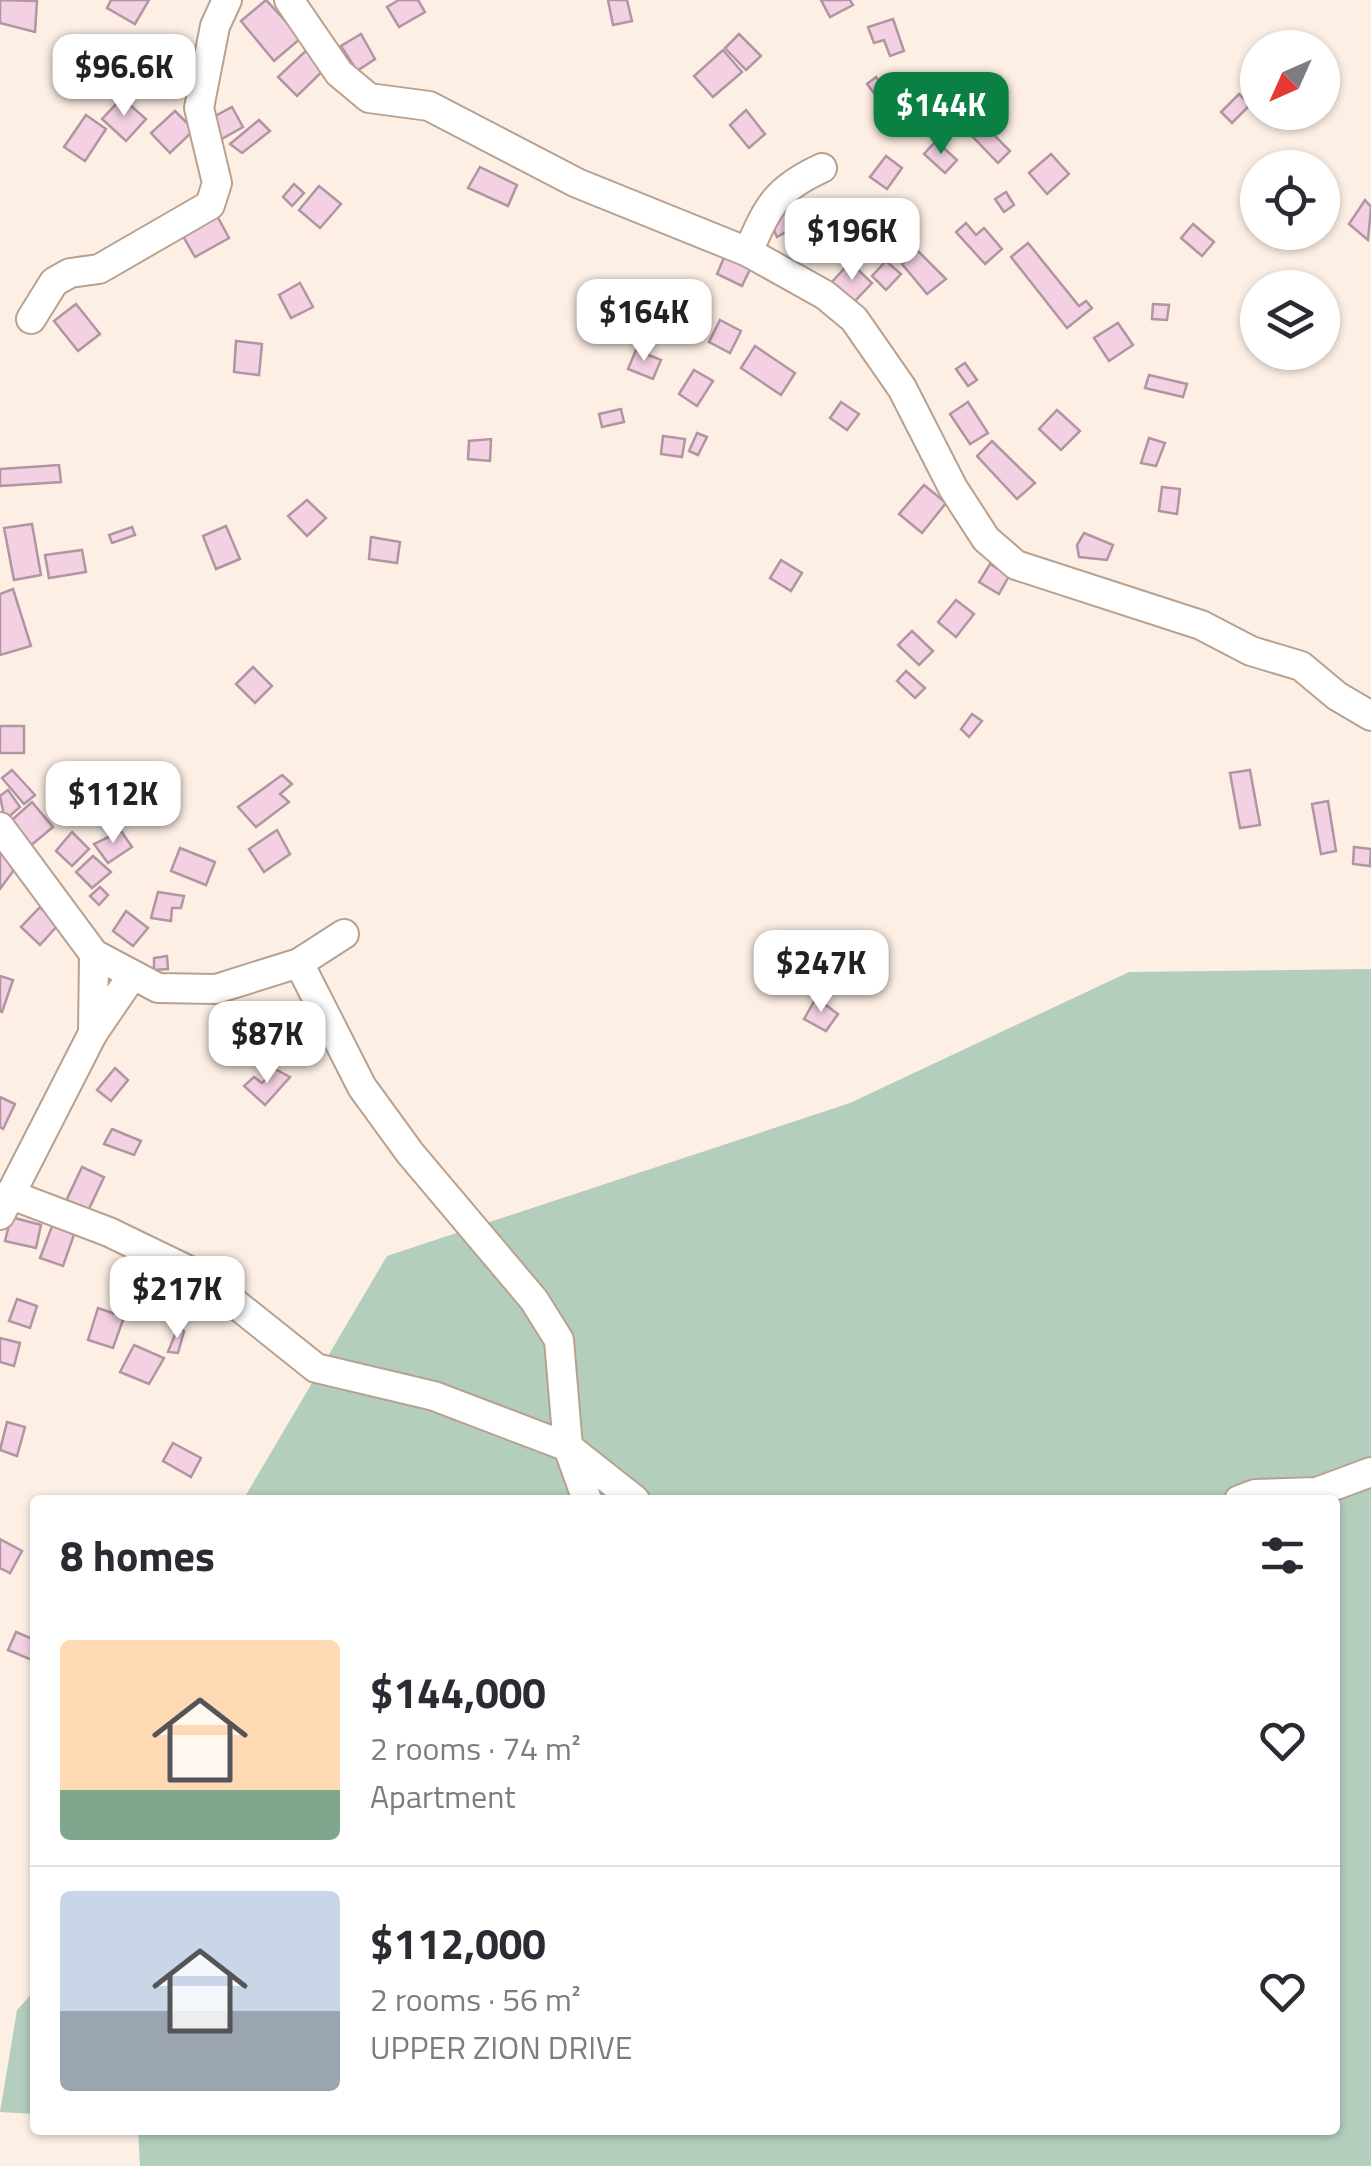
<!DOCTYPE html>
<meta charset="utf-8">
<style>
body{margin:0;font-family:"Titillium Web",sans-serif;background:#f2f2f3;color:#2b2b33;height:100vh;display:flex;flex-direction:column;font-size:38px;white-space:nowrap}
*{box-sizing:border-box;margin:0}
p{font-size:32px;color:#7c7c81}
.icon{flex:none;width:55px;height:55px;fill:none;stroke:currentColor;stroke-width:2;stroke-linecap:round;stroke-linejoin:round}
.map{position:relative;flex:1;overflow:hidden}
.details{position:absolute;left:30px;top:1495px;width:1310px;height:640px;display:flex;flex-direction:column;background:#fff;border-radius:10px;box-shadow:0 2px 8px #0004}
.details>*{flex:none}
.needle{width:65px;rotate:225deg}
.buttons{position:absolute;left:1240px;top:30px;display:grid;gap:20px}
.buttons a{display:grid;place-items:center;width:100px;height:100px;border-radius:50%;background:#fff;box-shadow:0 2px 8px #0004;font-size:50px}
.price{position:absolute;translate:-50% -85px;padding:0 22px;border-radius:20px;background:#fff;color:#222;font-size:32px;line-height:65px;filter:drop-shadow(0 2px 5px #0008)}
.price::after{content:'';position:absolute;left:50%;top:60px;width:30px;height:22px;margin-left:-15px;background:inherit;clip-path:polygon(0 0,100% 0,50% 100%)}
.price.current{background:#0b8043;color:#fff}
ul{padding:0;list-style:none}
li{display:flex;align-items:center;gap:30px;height:250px;padding:0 30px}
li+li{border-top:2px solid #e1e1e2}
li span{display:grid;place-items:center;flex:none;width:280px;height:200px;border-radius:10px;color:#555}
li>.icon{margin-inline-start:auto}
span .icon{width:120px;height:120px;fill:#fffc;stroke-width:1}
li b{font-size:42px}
h2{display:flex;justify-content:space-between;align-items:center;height:120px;padding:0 30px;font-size:42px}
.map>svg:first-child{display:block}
</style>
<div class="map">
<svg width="1371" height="2166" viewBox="0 0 1371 2166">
<rect width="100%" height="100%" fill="#feefe4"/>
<g fill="#b4cebe">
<path d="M 1371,969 L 1371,2166 L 140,2166 L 138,2130 L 1335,2130 L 1335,1500 L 243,1500 L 387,1256 L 850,1103 L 1129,972 Z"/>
<path d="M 35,1990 L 35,2114 L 0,2112 L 17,2010 Z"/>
</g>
<g fill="#f4d1e2" stroke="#b095a2" stroke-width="2.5">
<path d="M 0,0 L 37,1 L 35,32 L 0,23 Z"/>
<path d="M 111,0 L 149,0 L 135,24 L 107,8 Z"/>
<path d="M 266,0 L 301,38 L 274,61 L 241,21 Z"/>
<path d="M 399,0 L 418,0 L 425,12 L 399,27 L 387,7 Z"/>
<path d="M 608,0 L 627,0 L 632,21 L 613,25 Z"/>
<path d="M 821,0 L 850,0 L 853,5 L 830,17 Z"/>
<path d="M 893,19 L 904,51 L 890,56 L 884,40 L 874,43 L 868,27 Z"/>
<path d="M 361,34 L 375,59 L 357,71 L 341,46 Z"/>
<path d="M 739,34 L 761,56 L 746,70 L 725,48 Z"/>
<path d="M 83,37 L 111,48 L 104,66 L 76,55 Z"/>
<path d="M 311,46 L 329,65 L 297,96 L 278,77 Z"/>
<path d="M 723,50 L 742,72 L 713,97 L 694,76 Z"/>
<path d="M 124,58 L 137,71 L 127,81 L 114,68 Z"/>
<path d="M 179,60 L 195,78 L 176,94 L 160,76 Z"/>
<path d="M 876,77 L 890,96 L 881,102 L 867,84 Z"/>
<path d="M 1239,94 L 1250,105 L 1232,123 L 1221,112 Z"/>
<path d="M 122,98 L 146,119 L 126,141 L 102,119 Z"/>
<path d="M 232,107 L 243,127 L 218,141 L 206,121 Z"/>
<path d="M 746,110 L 765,134 L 749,148 L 730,125 Z"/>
<path d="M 175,111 L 194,130 L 170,153 L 151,133 Z"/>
<path d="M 86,115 L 106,129 L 85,161 L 64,147 Z"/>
<path d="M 259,120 L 270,131 L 242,153 L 230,144 Z"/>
<path d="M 983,124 L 1010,151 L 998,163 L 971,135 Z"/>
<path d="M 936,141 L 957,160 L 945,173 L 924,154 Z"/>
<path d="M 1051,154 L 1069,174 L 1047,194 L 1029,173 Z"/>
<path d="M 886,156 L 902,168 L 887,189 L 870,177 Z"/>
<path d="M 480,167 L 517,185 L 508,206 L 468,188 Z"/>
<path d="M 294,184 L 304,193 L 292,206 L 283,197 Z"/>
<path d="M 319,186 L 341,204 L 320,228 L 299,210 Z"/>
<path d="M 1006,192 L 1014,205 L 1004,212 L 995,199 Z"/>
<path d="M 1365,200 L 1371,207 L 1368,240 L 1349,224 Z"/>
<path d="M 788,210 L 796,226 L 777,237 L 768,217 Z"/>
<path d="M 215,212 L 229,238 L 195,257 L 180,231 Z"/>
<path d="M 966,223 L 976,235 L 984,228 L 1002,249 L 985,264 L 956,232 Z"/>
<path d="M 1193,224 L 1214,242 L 1202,256 L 1181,238 Z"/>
<path d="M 1028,243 L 1079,306 L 1086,301 L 1092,308 L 1067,328 L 1011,257 Z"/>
<path d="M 918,251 L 946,279 L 927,294 L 902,264 Z"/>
<path d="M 726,253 L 752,265 L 742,286 L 717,274 Z"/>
<path d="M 886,261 L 901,274 L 886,290 L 872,276 Z"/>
<path d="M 850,262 L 872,283 L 853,303 L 832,282 Z"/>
<path d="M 300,283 L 313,307 L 291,318 L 279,295 Z"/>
<path d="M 76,304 L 100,334 L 78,351 L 54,321 Z"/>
<path d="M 1153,304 L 1169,305 L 1167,320 L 1152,319 Z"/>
<path d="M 666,318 L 690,330 L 686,338 L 662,326 Z"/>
<path d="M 720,320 L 741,331 L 730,353 L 709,342 Z"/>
<path d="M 1118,323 L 1133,345 L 1109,361 L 1094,338 Z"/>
<path d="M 236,341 L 262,344 L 259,375 L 234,372 Z"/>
<path d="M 755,346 L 795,373 L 781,395 L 741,368 Z"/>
<path d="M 636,350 L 661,360 L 653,379 L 628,369 Z"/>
<path d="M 965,363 L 977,380 L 968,386 L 956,369 Z"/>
<path d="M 694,370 L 713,381 L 697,406 L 679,394 Z"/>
<path d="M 1149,375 L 1187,384 L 1183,397 L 1145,388 Z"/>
<path d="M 841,402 L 859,414 L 847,430 L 830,418 Z"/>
<path d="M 968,402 L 988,433 L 970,444 L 950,414 Z"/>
<path d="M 621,409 L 624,422 L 602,427 L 599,414 Z"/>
<path d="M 1057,410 L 1080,431 L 1061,450 L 1039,429 Z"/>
<path d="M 697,433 L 707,437 L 698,455 L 689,451 Z"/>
<path d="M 663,436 L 685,439 L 682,457 L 661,454 Z"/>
<path d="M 1149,438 L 1165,443 L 1156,466 L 1141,463 Z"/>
<path d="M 491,439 L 490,461 L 468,459 L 469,441 Z"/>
<path d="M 992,441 L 1035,483 L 1017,499 L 977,456 Z"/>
<path d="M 59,465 L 61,482 L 0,486 L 0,469 Z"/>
<path d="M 924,485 L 946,503 L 922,533 L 899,514 Z"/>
<path d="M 1162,487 L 1180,489 L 1177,514 L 1159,511 Z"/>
<path d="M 307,500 L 326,518 L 307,536 L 288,516 Z"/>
<path d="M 32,524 L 41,575 L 14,580 L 4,528 Z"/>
<path d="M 226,526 L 240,559 L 216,569 L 203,536 Z"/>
<path d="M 132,527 L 135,535 L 112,543 L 109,535 Z"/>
<path d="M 1084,533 L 1113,545 L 1107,560 L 1079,557 L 1077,545 Z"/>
<path d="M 371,537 L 400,542 L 397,563 L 369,559 Z"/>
<path d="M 82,550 L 86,572 L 49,578 L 45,555 Z"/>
<path d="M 781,560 L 802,573 L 791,591 L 770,578 Z"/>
<path d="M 990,564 L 1009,576 L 999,594 L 979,582 Z"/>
<path d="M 13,589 L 31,646 L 0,655 L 0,594 Z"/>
<path d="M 956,600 L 974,614 L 956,637 L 938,622 Z"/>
<path d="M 912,631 L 933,651 L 919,665 L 898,645 Z"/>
<path d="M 253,667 L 272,686 L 255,703 L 236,684 Z"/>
<path d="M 906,671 L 925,688 L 915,698 L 897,681 Z"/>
<path d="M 972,714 L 982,721 L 969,737 L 961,729 Z"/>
<rect x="0" y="726" width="24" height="27"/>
<path d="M 12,770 L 35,795 L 24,804 L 2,778 Z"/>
<path d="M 1250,770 L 1260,825 L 1240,828 L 1230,773 Z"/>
<path d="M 282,775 L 292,784 L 280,794 L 289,802 L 256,827 L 238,807 Z"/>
<path d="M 8,790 L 20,807 L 5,820 L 0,796 Z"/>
<path d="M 56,797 L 71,814 L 61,824 L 48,807 Z"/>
<path d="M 1328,801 L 1336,851 L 1321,854 L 1312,804 Z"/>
<path d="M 32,802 L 53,827 L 23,852 L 3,828 Z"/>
<path d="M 277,830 L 290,854 L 264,872 L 249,849 Z"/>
<path d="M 121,831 L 132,847 L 108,863 L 94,844 Z"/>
<path d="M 72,832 L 89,849 L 72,866 L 56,851 Z"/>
<path d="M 1354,847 L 1371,849 L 1370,866 L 1353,864 Z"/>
<path d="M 180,848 L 215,862 L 206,885 L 171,871 Z"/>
<path d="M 0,849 L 19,863 L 0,889 Z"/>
<path d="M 93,856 L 111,872 L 92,888 L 76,872 Z"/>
<path d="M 100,887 L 108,895 L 99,905 L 90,896 Z"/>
<path d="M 158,892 L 184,896 L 181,908 L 172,908 L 171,921 L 151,918 Z"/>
<path d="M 40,907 L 58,925 L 40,945 L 21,927 Z"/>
<path d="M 126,911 L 148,928 L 133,946 L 113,931 Z"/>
<path d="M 167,956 L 168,969 L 154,970 L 154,958 Z"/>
<path d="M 0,976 L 13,980 L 2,1012 L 0,1011 Z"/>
<path d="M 816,998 L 838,1014 L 826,1031 L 804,1019 Z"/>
<path d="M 115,1068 L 128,1080 L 111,1101 L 97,1090 Z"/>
<path d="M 275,1069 L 290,1077 L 265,1105 L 244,1086 L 254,1077 L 262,1083 Z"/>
<path d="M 0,1097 L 15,1104 L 3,1129 L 0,1127 Z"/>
<path d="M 112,1129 L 141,1141 L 134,1155 L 104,1144 Z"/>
<path d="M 82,1167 L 104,1177 L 88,1211 L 66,1201 Z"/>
<path d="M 11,1217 L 41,1225 L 36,1248 L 5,1241 Z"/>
<path d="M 54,1221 L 76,1229 L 63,1266 L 40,1258 Z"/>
<path d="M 17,1299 L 37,1306 L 30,1328 L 9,1321 Z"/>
<path d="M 98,1308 L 124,1317 L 113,1348 L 88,1340 Z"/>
<path d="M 178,1327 L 184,1331 L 178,1353 L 168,1352 Z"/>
<path d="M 0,1338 L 20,1343 L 14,1366 L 0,1362 Z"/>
<path d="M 134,1345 L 164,1358 L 149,1384 L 120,1372 Z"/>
<path d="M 7,1422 L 25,1427 L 17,1456 L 0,1450 Z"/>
<path d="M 173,1443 L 201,1458 L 191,1477 L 163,1461 Z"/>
<path d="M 0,1539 L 22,1551 L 10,1573 L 0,1568 Z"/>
<path d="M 16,1632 L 35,1640 L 32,1660 L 8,1650 Z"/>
</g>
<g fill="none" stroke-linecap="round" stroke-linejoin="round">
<g stroke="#b8a18f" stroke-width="32">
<g id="minor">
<path d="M 289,0 L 339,73 L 369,98 L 429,106 L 577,183 L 748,252 L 825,295 L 854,319 L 902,388 L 953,488 L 986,539 L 1016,565 L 1201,625 L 1251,651 L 1301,666 L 1337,696 L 1371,716"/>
<path d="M 748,252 C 768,206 776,189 822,168"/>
<path d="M 31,319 L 54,282 L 70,273 L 99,269 L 210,205 L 217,183 L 199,108 L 215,26 L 227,0"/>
<path d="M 0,827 L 94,954 L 158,988 L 216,989 L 299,963 L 344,934"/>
<path d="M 299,963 L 362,1087 L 410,1153 L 534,1300 L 559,1340 L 568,1447 L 587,1500"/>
<path d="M 93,1033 L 94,954"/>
<path d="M 9,1194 L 109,1232 L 202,1277 L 316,1368 L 434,1396 L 568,1447 L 635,1500"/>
<path d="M 0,1215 L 93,1033 L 132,976"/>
<path d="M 1239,1500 L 1255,1494 L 1317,1492 L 1371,1472"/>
</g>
</g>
<use href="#minor" stroke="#fff" stroke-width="28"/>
</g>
</svg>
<div class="buttons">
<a><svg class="needle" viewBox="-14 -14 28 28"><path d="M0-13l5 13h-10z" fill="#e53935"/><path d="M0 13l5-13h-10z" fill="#7c7c81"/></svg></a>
<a><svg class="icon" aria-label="locate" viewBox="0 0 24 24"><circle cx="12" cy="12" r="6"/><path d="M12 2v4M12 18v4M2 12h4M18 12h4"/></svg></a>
<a><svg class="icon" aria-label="layers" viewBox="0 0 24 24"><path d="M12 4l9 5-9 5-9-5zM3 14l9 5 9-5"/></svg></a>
</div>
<b class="price" style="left:124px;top:119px">$96.6K</b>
<b class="price current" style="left:941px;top:157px">$144K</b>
<b class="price" style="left:852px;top:283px">$196K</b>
<b class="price" style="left:644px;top:364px">$164K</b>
<b class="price" style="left:113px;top:846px">$112K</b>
<b class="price" style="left:821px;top:1015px">$247K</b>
<b class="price" style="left:267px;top:1086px">$87K</b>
<b class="price" style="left:177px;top:1341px">$217K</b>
<section class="details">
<h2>8 homes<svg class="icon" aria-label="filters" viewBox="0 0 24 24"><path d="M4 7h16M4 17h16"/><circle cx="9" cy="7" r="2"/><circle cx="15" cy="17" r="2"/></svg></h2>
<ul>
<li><span style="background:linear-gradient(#ffd9b3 75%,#7fa58c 0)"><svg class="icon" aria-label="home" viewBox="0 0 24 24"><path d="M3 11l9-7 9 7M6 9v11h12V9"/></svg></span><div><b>$144,000</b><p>2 rooms · 74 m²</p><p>Apartment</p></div><svg class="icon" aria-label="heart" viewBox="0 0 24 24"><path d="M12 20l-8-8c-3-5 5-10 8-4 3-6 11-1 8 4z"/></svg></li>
<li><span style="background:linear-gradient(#c9d6e8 60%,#9aa5b1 0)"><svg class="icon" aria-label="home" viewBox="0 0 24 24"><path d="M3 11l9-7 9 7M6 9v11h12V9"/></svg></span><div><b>$112,000</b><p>2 rooms · 56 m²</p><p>UPPER ZION DRIVE</p></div><svg class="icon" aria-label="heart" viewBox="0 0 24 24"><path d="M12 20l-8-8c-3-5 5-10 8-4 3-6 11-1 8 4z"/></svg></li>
</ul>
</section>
</div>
